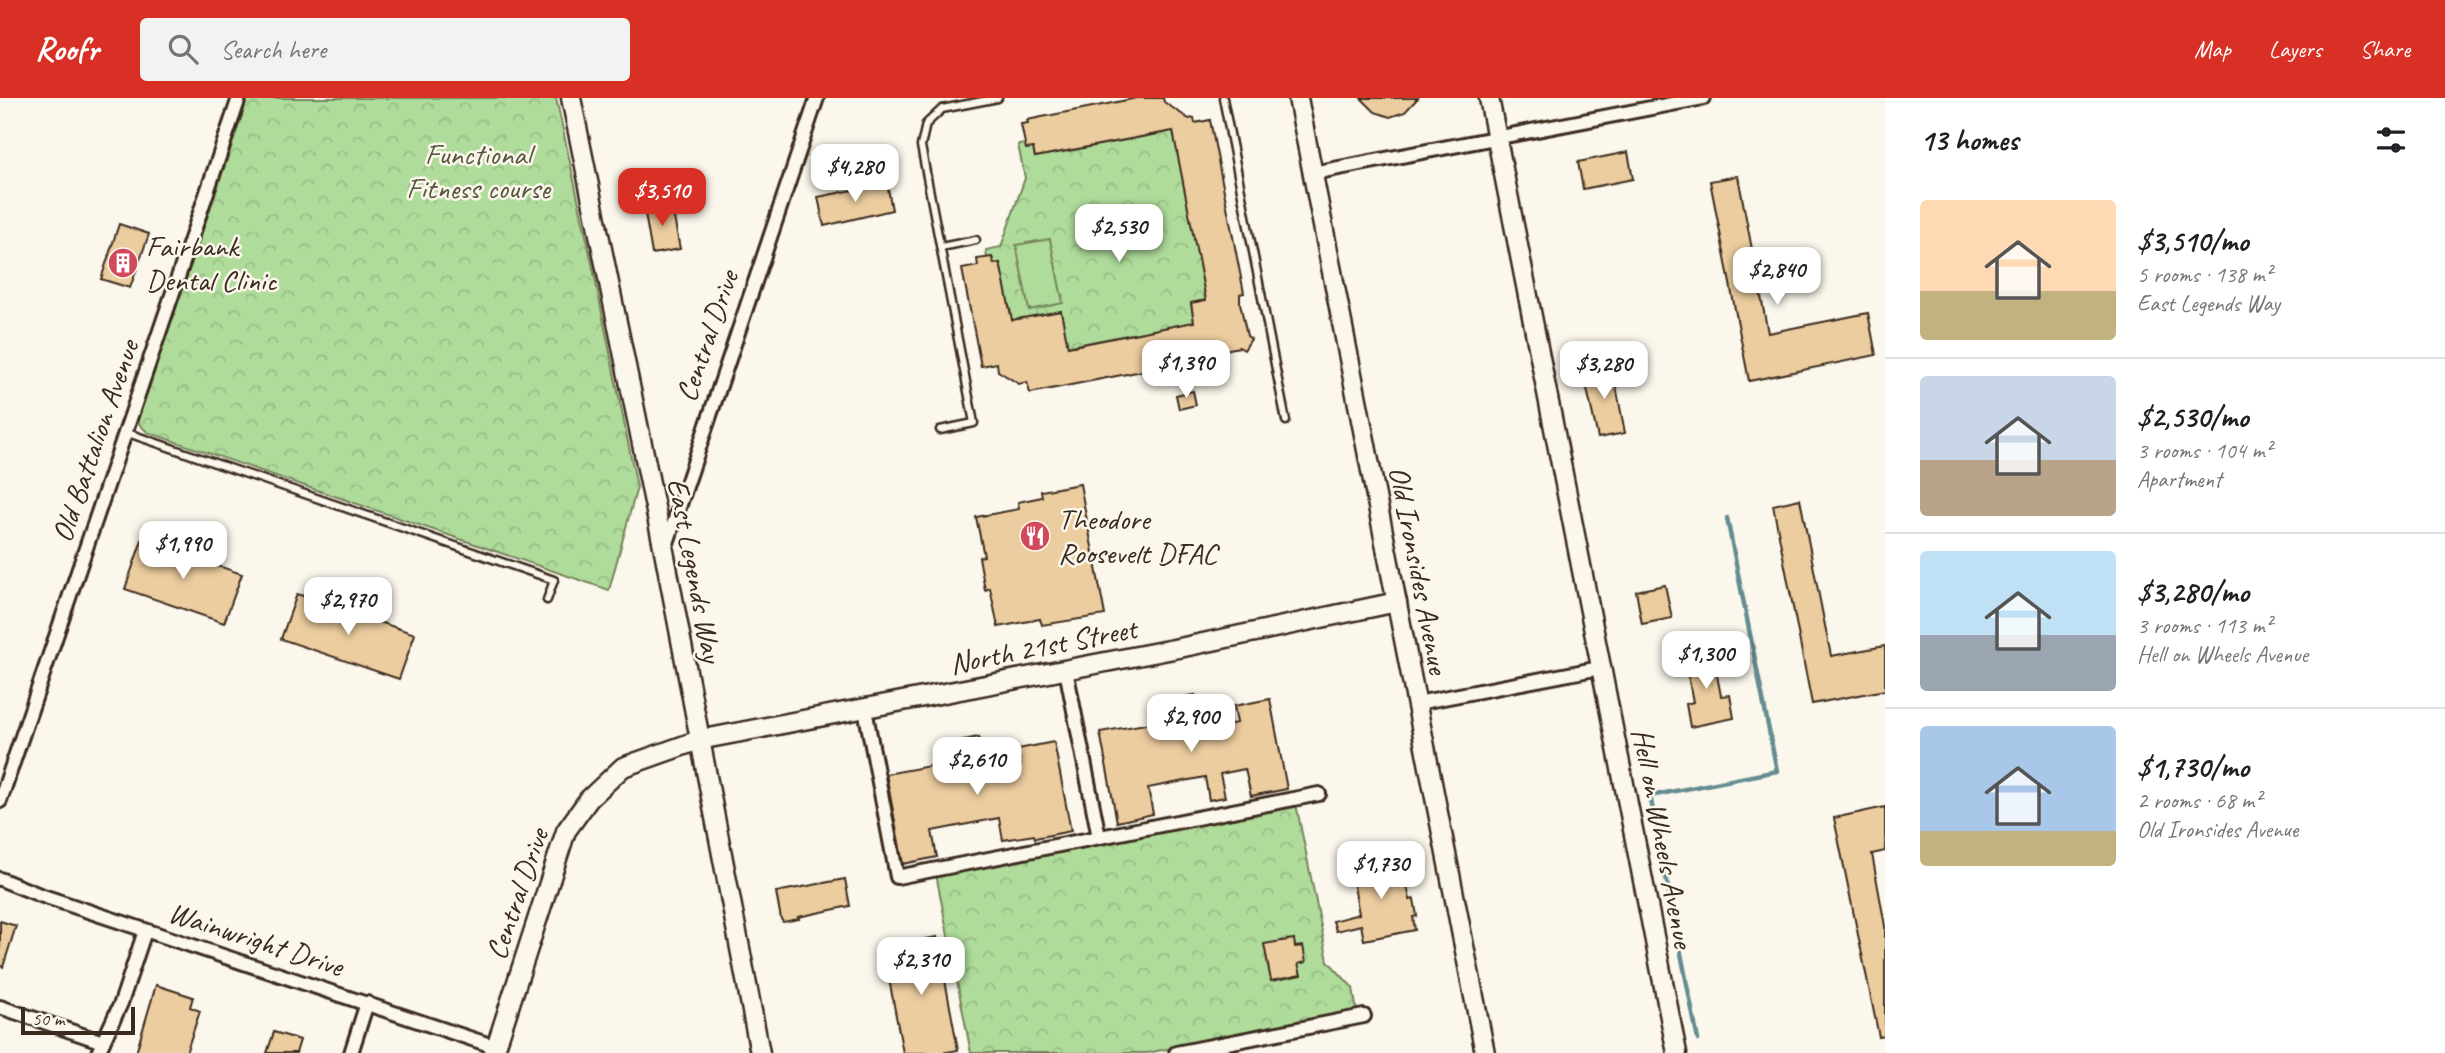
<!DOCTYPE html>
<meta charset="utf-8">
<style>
body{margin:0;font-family:Caveat,sans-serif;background:#f2f2f2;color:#202124;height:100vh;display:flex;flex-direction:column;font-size:26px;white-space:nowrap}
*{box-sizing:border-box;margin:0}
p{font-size:23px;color:#757577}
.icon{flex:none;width:38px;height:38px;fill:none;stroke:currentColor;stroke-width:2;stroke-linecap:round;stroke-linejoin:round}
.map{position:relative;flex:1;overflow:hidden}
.drawer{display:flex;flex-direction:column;background:#fff;width:560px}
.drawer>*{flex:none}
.scale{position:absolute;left:21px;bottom:18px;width:114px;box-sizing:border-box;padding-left:7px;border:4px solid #3b2a1e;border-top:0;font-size:19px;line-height:24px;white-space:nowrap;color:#3b2a1e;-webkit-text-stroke:5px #fbf7ec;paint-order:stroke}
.price{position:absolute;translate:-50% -60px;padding:0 16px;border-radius:14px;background:#fff;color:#222;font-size:23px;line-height:46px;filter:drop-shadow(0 2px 4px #0008)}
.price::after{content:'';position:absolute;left:50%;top:42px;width:21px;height:16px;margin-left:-10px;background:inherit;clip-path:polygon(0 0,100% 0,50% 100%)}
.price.current{background:#d93025;color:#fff}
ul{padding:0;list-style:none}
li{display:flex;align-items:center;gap:21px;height:175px;padding:0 35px}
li+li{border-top:2px solid #e0e0e0}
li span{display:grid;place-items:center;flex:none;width:196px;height:140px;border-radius:7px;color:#555}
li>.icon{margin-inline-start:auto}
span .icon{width:84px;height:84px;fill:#fffc;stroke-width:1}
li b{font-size:30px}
h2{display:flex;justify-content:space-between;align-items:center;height:84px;padding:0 35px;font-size:30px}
header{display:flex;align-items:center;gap:42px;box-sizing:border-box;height:98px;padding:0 35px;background:#d93025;color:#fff}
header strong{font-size:33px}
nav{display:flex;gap:38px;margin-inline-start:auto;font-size:24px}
.search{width:490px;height:63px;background:#f2f2f2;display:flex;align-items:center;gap:18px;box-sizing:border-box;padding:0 24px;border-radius:7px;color:#757577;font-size:26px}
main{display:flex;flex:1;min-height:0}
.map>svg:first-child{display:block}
</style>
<header>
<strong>Roofr</strong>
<div class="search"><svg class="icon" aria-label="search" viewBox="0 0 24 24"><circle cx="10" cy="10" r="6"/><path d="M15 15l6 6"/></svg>Search here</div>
<nav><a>Map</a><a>Layers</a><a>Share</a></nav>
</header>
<main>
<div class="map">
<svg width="1885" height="955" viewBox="0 0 1885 955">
<defs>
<pattern id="forest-crowns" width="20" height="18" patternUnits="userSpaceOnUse" patternTransform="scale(1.75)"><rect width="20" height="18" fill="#afdc9b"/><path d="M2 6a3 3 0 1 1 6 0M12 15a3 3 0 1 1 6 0" fill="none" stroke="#97bd85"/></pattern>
</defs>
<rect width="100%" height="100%" fill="#fbf7ec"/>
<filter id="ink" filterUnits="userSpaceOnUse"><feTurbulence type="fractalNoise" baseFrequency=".0143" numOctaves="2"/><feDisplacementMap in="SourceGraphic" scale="14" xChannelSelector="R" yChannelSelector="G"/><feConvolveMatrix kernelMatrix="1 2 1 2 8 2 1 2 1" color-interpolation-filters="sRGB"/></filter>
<g filter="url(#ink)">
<g fill="url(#forest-crowns)" stroke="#75835c" stroke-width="2">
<path d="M 248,0 L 556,0 L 592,165 L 637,389 L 609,492 L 147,334 L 140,327 L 138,321 Z"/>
<path d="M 1173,30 L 1206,202 L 1191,205 L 1194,224 L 1019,258 L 1000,165 L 994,166 L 992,159 L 987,160 L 986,152 L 1001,149 L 1025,80 L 1018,47 L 1025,46 L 1026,51 L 1033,50 L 1035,59 L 1168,34 Z"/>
<path d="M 1296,706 L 1328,863 L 1353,890 L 1357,914 L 1147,955 L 971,955 L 936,776 Z"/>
</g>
<path fill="#afdc9b" stroke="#75835c" stroke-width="2" d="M 1050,141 L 1063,205 L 1029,212 L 1016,147 Z"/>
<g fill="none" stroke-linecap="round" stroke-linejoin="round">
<g stroke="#648c91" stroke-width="4.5">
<path d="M 1647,682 L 1698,942"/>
<path d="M 1650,698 L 1777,673 L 1727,420"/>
</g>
</g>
<g fill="#eccd9f" stroke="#3b2a1e" stroke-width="2">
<path d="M 1137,0 L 1163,0 L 1164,4 L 1189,21 L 1194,20 L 1195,25 L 1210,22 L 1244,195 L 1240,196 L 1240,205 L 1247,238 L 1251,241 L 1244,252 L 1239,249 L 1210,255 L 1210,257 L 1202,258 L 1203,261 L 1030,295 L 1027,284 L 1019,286 L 998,273 L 997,265 L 981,268 L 962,171 L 978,168 L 977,161 L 992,159 L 994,166 L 1000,165 L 1012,222 L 1061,213 L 1068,249 L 1194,224 L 1191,205 L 1206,202 L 1173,33 L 1035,59 L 1033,50 L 1026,51 L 1021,26 L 1028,25 L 1027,22 Z"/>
<path d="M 1361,0 L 1418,0 L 1405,14 L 1390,19 L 1375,14 Z"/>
<path d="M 1628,54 L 1633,81 L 1583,91 L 1578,64 Z"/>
<path d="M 1738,78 L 1768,235 L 1868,215 L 1876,257 L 1749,283 L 1710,83 Z"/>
<path d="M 887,85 L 892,112 L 824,128 L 818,99 Z"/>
<path d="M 671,104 L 680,151 L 652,156 L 644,110 Z"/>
<path d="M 119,126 L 149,136 L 130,190 L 101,181 Z"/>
<path d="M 1612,267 L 1625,335 L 1598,340 L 1583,273 Z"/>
<path d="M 1193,293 L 1196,307 L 1179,311 L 1176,297 Z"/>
<path d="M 1080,386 L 1105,517 L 1042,527 L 1040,521 L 998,529 L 990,490 L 985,492 L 979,459 L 984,458 L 976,419 L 1019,411 L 1018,404 L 1042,399 L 1041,393 Z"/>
<path d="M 1800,401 L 1831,558 L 1885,548 L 1885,592 L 1812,606 L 1773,407 Z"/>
<path d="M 142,442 L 242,476 L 224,525 L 125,491 Z"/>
<path d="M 1665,487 L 1672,520 L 1642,526 L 1636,493 Z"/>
<path d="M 297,496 L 415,536 L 399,581 L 281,541 Z"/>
<path d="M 1712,552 L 1721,598 L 1730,597 L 1734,620 L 1690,629 L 1686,606 L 1693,604 L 1684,557 Z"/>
<path d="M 1195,597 L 1202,631 L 1237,625 L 1234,608 L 1270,601 L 1287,691 L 1251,698 L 1245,671 L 1220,676 L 1225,699 L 1209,702 L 1205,679 L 1148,690 L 1153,716 L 1117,724 L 1100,634 L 1157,624 L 1154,604 Z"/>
<path d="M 979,639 L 986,674 L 1021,667 L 1018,651 L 1054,644 L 1071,733 L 1035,740 L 1034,737 L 1003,742 L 999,720 L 932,733 L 937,759 L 903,766 L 886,676 L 941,666 L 938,647 Z"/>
<path d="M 1885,709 L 1885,753 L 1872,756 L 1885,828 L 1885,938 L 1879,939 L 1834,720 Z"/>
<path d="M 1393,759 L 1396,774 L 1404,772 L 1410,802 L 1414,801 L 1417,818 L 1413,819 L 1415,832 L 1364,842 L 1361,827 L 1336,833 L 1333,823 L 1359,816 L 1353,782 L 1359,781 L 1356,766 Z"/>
<path d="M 845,781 L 850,808 L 798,819 L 799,821 L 783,824 L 781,821 L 776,794 Z"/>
<path d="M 0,823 L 16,828 L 3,869 L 0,868 Z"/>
<path d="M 937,839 L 958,952 L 942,955 L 903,955 L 883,849 Z"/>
<path d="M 1294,841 L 1295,849 L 1303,848 L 1306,864 L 1298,866 L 1301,877 L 1271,883 L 1264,846 Z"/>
<path d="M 156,887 L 193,899 L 190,909 L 200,913 L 186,955 L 136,955 Z"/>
<path d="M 274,934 L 300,942 L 296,955 L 267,955 Z"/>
</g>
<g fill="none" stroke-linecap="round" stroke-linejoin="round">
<g stroke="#3b2a1e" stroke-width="11">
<g id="lane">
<path d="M 1223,0 L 1286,323"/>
<path d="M 941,149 L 976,142"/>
<path d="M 940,332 L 974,325 L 921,48 L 926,26 L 942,11 L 998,0"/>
<path d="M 125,334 L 554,482 L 547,502"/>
</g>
</g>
<g stroke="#3b2a1e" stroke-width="18">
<g id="street">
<path d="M 1313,75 L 1703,0"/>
<path d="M 665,451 L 817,0"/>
<path d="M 1066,572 L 1099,739"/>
<path d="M 1417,605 L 1600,570"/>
<path d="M 865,611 L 897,779 L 1319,696"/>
<path d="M 0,703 L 239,0"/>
<path d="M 0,781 L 40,797 L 496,949"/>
<path d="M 0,909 L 103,944"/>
<path d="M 98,955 L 121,905 L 145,833"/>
<path d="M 351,955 L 367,905"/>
<path d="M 1176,955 L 1364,918"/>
</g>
</g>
<g stroke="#3b2a1e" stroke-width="23">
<g id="secondary">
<path d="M 571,0 L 664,453 L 760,955"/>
<path d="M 1298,0 L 1485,955"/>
<path d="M 1489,0 L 1677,955"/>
<path d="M 494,955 L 566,733 L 589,701 L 623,669 L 699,642 L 1184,549 L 1397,504"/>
</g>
</g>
<use href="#lane" stroke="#fbf7ec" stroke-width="6"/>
<use href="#street" stroke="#fbf7ec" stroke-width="12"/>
<use href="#secondary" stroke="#fbf7ec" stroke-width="18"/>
</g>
</g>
<defs>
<g id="building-disc" transform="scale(1.575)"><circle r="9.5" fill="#d1495b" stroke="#fbf7ec"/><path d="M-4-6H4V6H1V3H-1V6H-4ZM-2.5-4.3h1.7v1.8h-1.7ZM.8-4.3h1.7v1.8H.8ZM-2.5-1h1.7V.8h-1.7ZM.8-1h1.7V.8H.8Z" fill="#fff"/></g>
<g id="restaurant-disc" transform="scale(1.575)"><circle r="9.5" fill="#d1495b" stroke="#fbf7ec"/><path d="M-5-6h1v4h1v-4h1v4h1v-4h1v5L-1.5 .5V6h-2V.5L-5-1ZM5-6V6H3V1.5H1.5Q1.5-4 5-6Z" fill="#fff"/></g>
</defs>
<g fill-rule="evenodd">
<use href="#building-disc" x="123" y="165"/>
<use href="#restaurant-disc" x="1035" y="438"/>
</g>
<g text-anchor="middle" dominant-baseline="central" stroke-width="5" stroke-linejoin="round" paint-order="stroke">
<g font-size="30" fill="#58563d" stroke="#fbf7ec">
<text x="478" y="56">Functional<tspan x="478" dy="34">Fitness course</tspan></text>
</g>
<g font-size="30" fill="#3b2a1e" stroke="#fbf7ec" text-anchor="start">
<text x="146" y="148">Fairbank<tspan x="146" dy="34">Dental Clinic</tspan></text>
<text x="1058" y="421">Theodore<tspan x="1058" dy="34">Roosevelt DFAC</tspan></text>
</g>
<g font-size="30" fill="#3b2a1e" stroke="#fbf7ec">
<text transform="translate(707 238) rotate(-71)">Central Drive</text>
<text transform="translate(95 343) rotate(-71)">Old Battalion Avenue</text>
<text transform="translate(695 472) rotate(79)">East Legends Way</text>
<text transform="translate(1419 472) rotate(79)">Old Ironsides Avenue</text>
<text transform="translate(1043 548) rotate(-11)">North 21st Street</text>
<text transform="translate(1663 740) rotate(79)">Hell on Wheels Avenue</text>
<text transform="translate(517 796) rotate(-71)">Central Drive</text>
<text transform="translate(256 841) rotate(18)">Wainwright Drive</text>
</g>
</g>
</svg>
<div class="scale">50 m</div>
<b class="price" style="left:855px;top:106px">$4,280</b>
<b class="price current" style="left:662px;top:130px">$3,510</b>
<b class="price" style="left:1119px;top:166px">$2,530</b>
<b class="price" style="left:1777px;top:209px">$2,840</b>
<b class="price" style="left:1186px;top:302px">$1,390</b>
<b class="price" style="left:1604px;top:303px">$3,280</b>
<b class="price" style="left:183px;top:483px">$1,990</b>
<b class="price" style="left:348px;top:539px">$2,970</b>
<b class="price" style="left:1706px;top:593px">$1,300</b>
<b class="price" style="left:1191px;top:656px">$2,900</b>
<b class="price" style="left:977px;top:699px">$2,610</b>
<b class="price" style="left:1381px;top:803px">$1,730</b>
<b class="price" style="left:921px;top:899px">$2,310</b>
</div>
<section class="drawer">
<h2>13 homes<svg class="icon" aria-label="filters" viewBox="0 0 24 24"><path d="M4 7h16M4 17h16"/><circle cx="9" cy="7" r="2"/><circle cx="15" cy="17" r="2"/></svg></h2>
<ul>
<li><span style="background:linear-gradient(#ffd9b3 65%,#c2b280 0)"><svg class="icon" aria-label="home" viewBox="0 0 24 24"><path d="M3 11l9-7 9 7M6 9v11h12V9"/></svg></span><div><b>$3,510/mo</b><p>5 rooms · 138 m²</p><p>East Legends Way</p></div></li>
<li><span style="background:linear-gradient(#c9d6e8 60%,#b9a48a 0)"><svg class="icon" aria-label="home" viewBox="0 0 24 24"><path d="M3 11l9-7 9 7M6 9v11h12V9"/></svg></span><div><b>$2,530/mo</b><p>3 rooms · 104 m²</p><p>Apartment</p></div></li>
<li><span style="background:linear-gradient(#bfe0f5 60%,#9aa5b1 0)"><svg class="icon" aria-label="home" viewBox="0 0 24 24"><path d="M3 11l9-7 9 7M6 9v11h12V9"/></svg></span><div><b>$3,280/mo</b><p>3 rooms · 113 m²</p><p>Hell on Wheels Avenue</p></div></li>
<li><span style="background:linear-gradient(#a9c7e8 75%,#c2b280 0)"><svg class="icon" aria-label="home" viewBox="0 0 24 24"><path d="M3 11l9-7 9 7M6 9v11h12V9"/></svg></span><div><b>$1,730/mo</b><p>2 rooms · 68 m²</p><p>Old Ironsides Avenue</p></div></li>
</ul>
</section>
</main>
